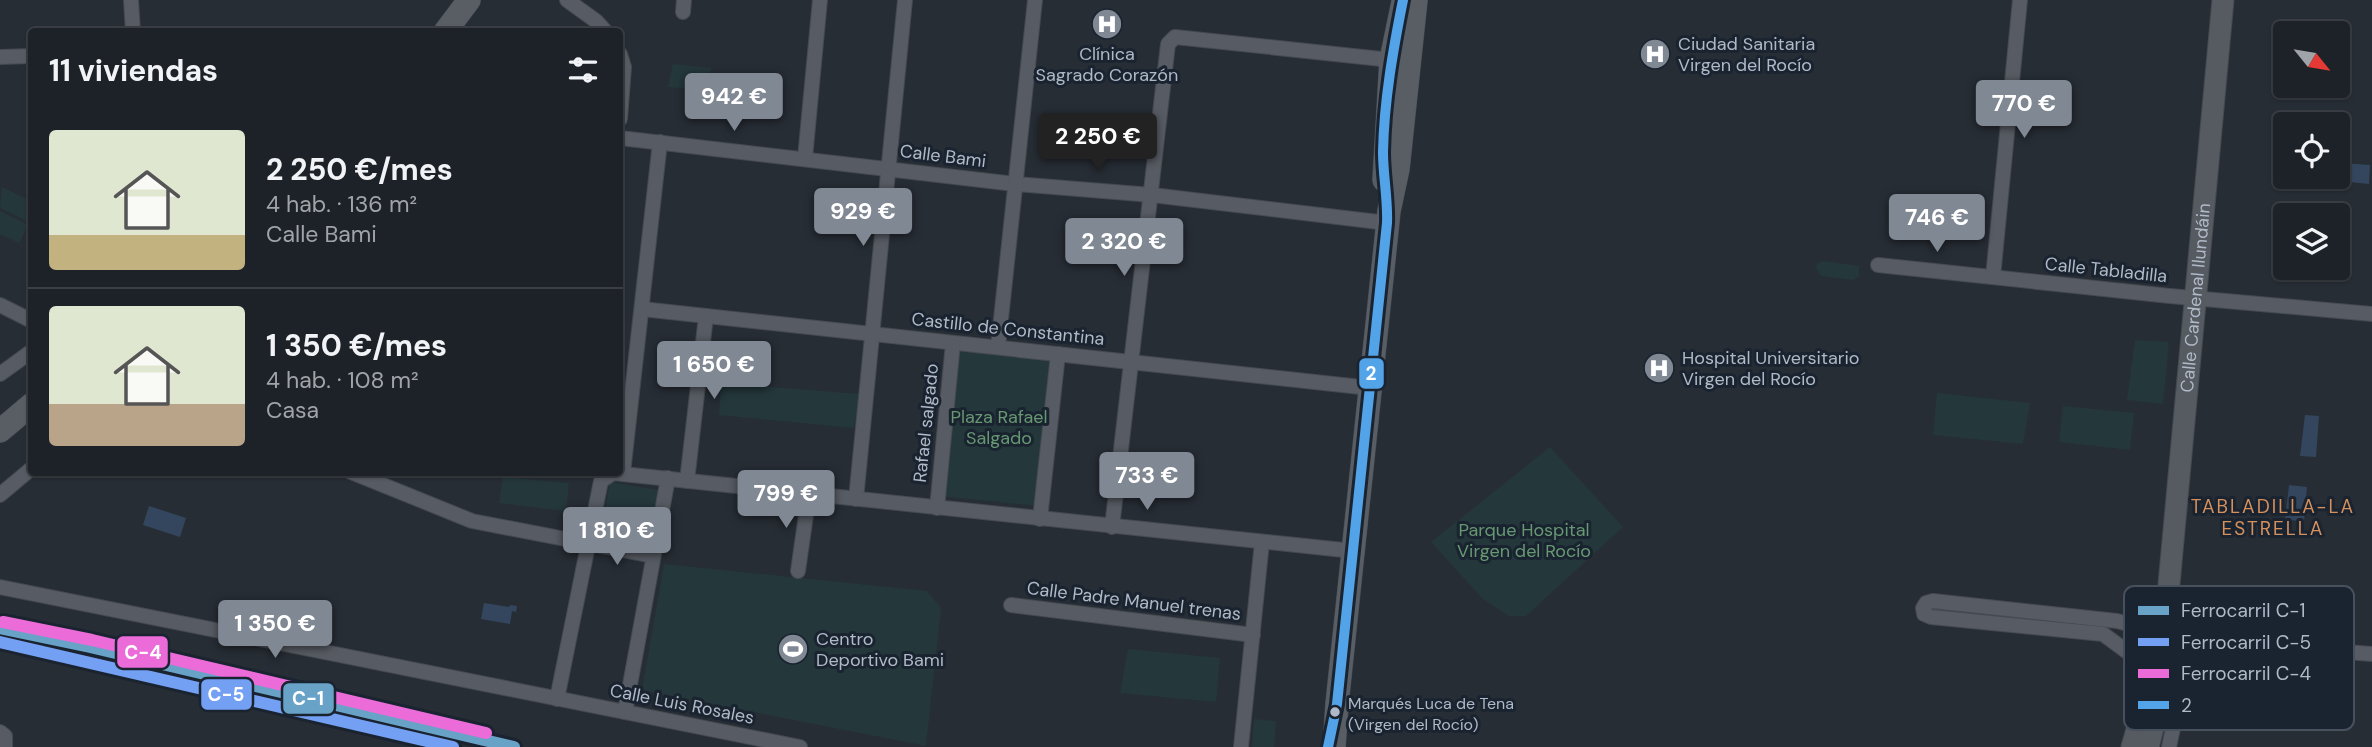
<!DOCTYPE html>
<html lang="es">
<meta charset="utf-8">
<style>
body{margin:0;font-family:"DM Sans",sans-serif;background:#2a2f34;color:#f1f3f6;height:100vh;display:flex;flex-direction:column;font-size:26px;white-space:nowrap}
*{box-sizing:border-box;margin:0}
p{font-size:23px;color:#a0a4a8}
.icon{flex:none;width:38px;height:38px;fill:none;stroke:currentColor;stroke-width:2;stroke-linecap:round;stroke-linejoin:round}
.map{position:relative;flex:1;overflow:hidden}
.details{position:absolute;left:28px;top:28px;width:595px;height:448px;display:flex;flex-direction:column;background:#1d2228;border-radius:7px;box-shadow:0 2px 5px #0004,0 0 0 2px #3b3f45}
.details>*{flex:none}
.needle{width:46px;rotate:120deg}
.fabs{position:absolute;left:2273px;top:21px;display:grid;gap:14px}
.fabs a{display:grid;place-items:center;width:77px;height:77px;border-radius:7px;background:#1d2228;box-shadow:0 2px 5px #0004,0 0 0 2px #3b3f45;font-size:35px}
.price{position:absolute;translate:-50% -60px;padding:0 16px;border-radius:7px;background:#808894;color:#fff;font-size:23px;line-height:46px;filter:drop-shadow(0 2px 4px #0008)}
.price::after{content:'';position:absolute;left:50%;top:42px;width:21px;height:16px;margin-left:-10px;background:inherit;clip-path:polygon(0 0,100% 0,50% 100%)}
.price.selected{background:#222;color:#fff}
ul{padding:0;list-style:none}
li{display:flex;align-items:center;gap:21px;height:175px;padding:0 21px}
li+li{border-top:2px solid #3b3f45}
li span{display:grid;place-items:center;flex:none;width:196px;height:140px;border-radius:7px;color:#555}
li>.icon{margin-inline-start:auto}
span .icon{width:84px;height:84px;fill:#fffc;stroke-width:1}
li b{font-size:30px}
h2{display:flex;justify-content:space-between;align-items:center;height:84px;padding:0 21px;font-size:30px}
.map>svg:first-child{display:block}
</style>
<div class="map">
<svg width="2372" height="747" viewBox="0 0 2372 747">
<rect width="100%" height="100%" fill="#272d35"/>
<g fill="#24373b">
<path d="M 673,64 L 711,68 L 708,91 L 668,87 Z"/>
<path d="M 2,187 L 31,201 L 31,216 L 29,222 L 0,208 Z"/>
<path d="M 0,211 L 28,225 L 19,243 L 0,234 Z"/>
<path d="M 1823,261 L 1859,266 L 1859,276 L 1853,280 L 1821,276 L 1816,268 L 1817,264 Z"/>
<path d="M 2135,340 L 2169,342 L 2163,404 L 2127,400 Z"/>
<path d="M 958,348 L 1055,358 L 1038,506 L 941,496 Z"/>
<path d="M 721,383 L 860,394 L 854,428 L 719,415 Z"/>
<path d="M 1937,393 L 2030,403 L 2023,444 L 1933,435 Z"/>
<path d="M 2063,406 L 2134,413 L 2130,450 L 2059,442 Z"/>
<path d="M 1550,447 L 1623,527 L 1526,616 L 1509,616 L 1483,599 L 1431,542 Z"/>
<path d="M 503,477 L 569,483 L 566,511 L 499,503 Z"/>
<path d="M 610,482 L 658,490 L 648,545 L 601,537 Z"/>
<path d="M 664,564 L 927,591 L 941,608 L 926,746 L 642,690 Z"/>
<path d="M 1128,649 L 1220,658 L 1216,702 L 1120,693 Z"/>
<path d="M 1254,719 L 1276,721 L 1274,747 L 1252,747 Z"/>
</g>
<g fill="#34465e">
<path d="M 2342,163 L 2370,165 L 2369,184 L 2340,181 L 2338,167 L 2341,166 Z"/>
<path d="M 2305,415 L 2319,416 L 2316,457 L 2300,456 Z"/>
<path d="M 2289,485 L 2307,487 L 2304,521 L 2285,520 Z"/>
<path d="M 149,506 L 186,518 L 180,537 L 143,525 Z"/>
<path d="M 484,603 L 509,607 L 510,605 L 517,606 L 516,612 L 512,611 L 510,624 L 481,619 Z"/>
</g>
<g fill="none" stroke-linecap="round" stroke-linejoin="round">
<g stroke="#454950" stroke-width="16">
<g id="street">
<path d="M 131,0 L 133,32"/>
<path d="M 567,0 L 596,21 L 606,32"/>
<path d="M 683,12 L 684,0"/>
<path d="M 620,54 L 624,67 L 620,119"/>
<path d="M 0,57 L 32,56"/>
<path d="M 620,138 L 1015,184 L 1152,195 L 1387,223"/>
<path d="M 805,158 L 820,0"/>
<path d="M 1878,265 L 2170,296 L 2372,314"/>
<path d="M 1993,277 L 2020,0"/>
<path d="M 0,305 L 32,321"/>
<path d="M 642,309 L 1370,388"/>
<path d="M 998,347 L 1035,0"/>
<path d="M 0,374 L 32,351"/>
<path d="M 351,472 L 472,521 L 653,556"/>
<path d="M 623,473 L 660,142"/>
<path d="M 687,481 L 706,316"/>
<path d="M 0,495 L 32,468"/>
<path d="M 856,499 L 905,0"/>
<path d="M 937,508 L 953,343"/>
<path d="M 1040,519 L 1058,354"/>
<path d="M 1112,527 L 1168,44 L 1175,37 L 1391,60"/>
<path d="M 798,571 L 809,494"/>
<path d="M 0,587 L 800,747"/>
<path d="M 1011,605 L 1253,635"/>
<circle cx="2161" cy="647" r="30"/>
<path d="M 2190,640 L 2372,654"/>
<path d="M 2133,656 L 2103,634 L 1931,617 L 1924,614 L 1923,608 L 1926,603 L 1933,601 L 2117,621 L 2140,627"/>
<path d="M 557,699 L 601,481 L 613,473 L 1353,551"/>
<path d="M 625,712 L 668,478"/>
<path d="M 0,732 L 5,736 L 5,747"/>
<path d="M 1241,747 L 1262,542"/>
<path d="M 2169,747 L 2187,663"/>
</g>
</g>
<g stroke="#454950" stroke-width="23">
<g id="secondary">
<path d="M 2132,747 L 2146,699"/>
<path id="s1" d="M 2148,747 L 2166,677 L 2170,632 L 2168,595 L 2223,0"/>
</g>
</g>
<g stroke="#444952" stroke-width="24">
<g id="primary">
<path d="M 445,32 L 469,0"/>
<path d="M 1384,180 L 1391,60 L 1403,2"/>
<path d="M 0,431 L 32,404"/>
<path d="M 1334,747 L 1337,704 L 1389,211 L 1398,169 L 1416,0"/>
</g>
</g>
<use href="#street" stroke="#575b63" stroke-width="14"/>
<use href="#secondary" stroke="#565a61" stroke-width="21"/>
<use href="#primary" stroke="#595e65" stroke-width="23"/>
<g stroke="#1a2330" stroke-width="16">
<path id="bus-1" d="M 1328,747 L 1337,704 L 1387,223 C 1388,199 1383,176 1383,152 C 1384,101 1393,50 1403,0"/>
</g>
<use href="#bus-1" stroke="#53a3e8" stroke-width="10"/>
<g stroke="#1a2330" stroke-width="18">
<path id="rail-1" d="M 0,628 L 90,647 L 514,747"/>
</g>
<g stroke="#1a2330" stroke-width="18">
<path id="rail-2" d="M 0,642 L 453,747"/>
</g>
<g stroke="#1a2330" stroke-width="18">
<path id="rail-3" d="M 3,622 L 92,640 L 486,733"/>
</g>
<use href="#rail-1" stroke="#68a2c7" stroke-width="12"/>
<use href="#rail-2" stroke="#74a0f3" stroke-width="12"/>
<use href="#rail-3" stroke="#eb6cd9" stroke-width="12"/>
</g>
<defs>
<g id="hospital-disc" transform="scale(1.575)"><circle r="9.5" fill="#808894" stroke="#1a2330"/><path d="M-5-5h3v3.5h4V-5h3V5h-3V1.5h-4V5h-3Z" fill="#fff"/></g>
<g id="stadium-disc" transform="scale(1.575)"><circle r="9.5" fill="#808894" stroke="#1a2330"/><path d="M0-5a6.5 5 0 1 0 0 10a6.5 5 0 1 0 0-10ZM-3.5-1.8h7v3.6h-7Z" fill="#fff"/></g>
</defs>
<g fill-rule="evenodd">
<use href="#hospital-disc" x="1107" y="24"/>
<use href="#hospital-disc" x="1655" y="54"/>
<use href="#hospital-disc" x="1659" y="368"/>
<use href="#stadium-disc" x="793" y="649"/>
</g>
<circle fill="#b0b9c7" stroke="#1a2330" stroke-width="2.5" cx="1335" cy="712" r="6"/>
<g text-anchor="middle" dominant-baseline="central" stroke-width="6" stroke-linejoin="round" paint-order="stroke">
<g font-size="16" fill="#b0b9c7" stroke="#1a2330" text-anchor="start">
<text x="1348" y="703">Marqués Luca de Tena<tspan x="1348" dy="21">(Virgen del Rocío)</tspan></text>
</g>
<g font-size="18" fill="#b0b9c7" stroke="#1a2330" text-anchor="start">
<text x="1678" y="44">Ciudad Sanitaria<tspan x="1678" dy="21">Virgen del Rocío</tspan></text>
<text x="1107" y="54" text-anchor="middle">Clínica<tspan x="1107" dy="21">Sagrado Corazón</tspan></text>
<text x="1682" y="358">Hospital Universitario<tspan x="1682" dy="21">Virgen del Rocío</tspan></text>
<text x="816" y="639">Centro<tspan x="816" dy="21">Deportivo Bami</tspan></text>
</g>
<g font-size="18" fill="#b0b9c7" stroke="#1a2330">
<text transform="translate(943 156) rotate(7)">Calle Bami</text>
<text transform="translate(2106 270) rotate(6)">Calle Tabladilla</text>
<text stroke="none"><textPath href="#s1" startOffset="453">Calle Cardenal Ilundáin</textPath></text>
<text transform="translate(1008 329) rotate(6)">Castillo de Constantina</text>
<text transform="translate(926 423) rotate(-84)">Rafael salgado</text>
<text transform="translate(1134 601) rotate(7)">Calle Padre Manuel trenas</text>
<text transform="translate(682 704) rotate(11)">Calle Luis Rosales</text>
</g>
<g font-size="18" fill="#679872" stroke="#1a2330">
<text x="999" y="417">Plaza Rafael<tspan x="999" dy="21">Salgado</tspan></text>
<text x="1524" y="530">Parque Hospital<tspan x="1524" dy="21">Virgen del Rocío</tspan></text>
</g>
<g font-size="19" letter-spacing="2" fill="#d6905c" stroke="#1a2330">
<text x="2273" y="506">TABLADILLA-LA<tspan x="2273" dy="22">ESTRELLA</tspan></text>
</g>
</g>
<rect x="2124" y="586" width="230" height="144" rx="10" fill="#1a2330" stroke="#47505d" stroke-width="2"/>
<rect x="2138" y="606" width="31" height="9" fill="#68a2c7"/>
<rect x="2138" y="638" width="31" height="8" fill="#74a0f3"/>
<rect x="2138" y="669" width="31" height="9" fill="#eb6cd9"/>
<rect x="2138" y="701" width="31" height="8" fill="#53a3e8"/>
<g font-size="19" fill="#b0b9c7">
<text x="2181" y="617">Ferrocarril C-1</text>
<text x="2181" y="649">Ferrocarril C-5</text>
<text x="2181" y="680">Ferrocarril C-4</text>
<text x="2181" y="712">2</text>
</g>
<g stroke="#1a2330" stroke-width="2.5">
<rect x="1358" y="357" width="27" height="33" rx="7" fill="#53a3e8"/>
<rect x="116" y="635" width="53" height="34" rx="7" fill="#eb6cd9"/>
<rect x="200" y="678" width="53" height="33" rx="7" fill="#74a0f3"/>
<rect x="282" y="682" width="53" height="33" rx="7" fill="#68a2c7"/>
</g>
<g font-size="19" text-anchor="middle" font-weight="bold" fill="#fff">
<text x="1371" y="380">2</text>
<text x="143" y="659">C-4</text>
<text x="226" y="701">C-5</text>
<text x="308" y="705">C-1</text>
</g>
</svg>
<div class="fabs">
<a><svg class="needle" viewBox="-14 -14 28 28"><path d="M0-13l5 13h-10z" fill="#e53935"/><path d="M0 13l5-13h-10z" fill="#a0a4a8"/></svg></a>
<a><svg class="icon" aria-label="locate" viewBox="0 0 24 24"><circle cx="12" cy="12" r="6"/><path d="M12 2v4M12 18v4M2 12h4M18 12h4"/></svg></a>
<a><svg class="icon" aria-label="layers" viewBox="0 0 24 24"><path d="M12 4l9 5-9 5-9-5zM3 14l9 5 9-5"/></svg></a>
</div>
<b class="price" style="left:734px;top:133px">942 €</b>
<b class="price" style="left:2024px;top:140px">770 €</b>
<b class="price selected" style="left:1098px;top:173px">2 250 €</b>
<b class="price" style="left:863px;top:248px">929 €</b>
<b class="price" style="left:1937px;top:254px">746 €</b>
<b class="price" style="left:1124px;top:278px">2 320 €</b>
<b class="price" style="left:714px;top:401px">1 650 €</b>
<b class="price" style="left:1147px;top:512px">733 €</b>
<b class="price" style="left:786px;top:530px">799 €</b>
<b class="price" style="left:617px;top:567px">1 810 €</b>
<b class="price" style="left:275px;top:660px">1 350 €</b>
<section class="details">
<h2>11 viviendas<svg class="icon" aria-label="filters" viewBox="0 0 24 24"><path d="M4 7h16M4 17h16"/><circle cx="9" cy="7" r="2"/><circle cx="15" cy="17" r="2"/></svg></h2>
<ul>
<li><span style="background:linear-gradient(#dfe7d0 75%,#c2b280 0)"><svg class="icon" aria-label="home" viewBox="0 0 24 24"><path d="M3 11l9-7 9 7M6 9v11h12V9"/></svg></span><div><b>2 250 €/mes</b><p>4 hab. · 136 m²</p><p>Calle Bami</p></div></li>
<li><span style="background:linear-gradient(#dfe7d0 70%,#b9a48a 0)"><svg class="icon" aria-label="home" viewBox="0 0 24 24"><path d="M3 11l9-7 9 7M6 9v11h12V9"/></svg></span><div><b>1 350 €/mes</b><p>4 hab. · 108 m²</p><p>Casa</p></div></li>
</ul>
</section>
</div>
